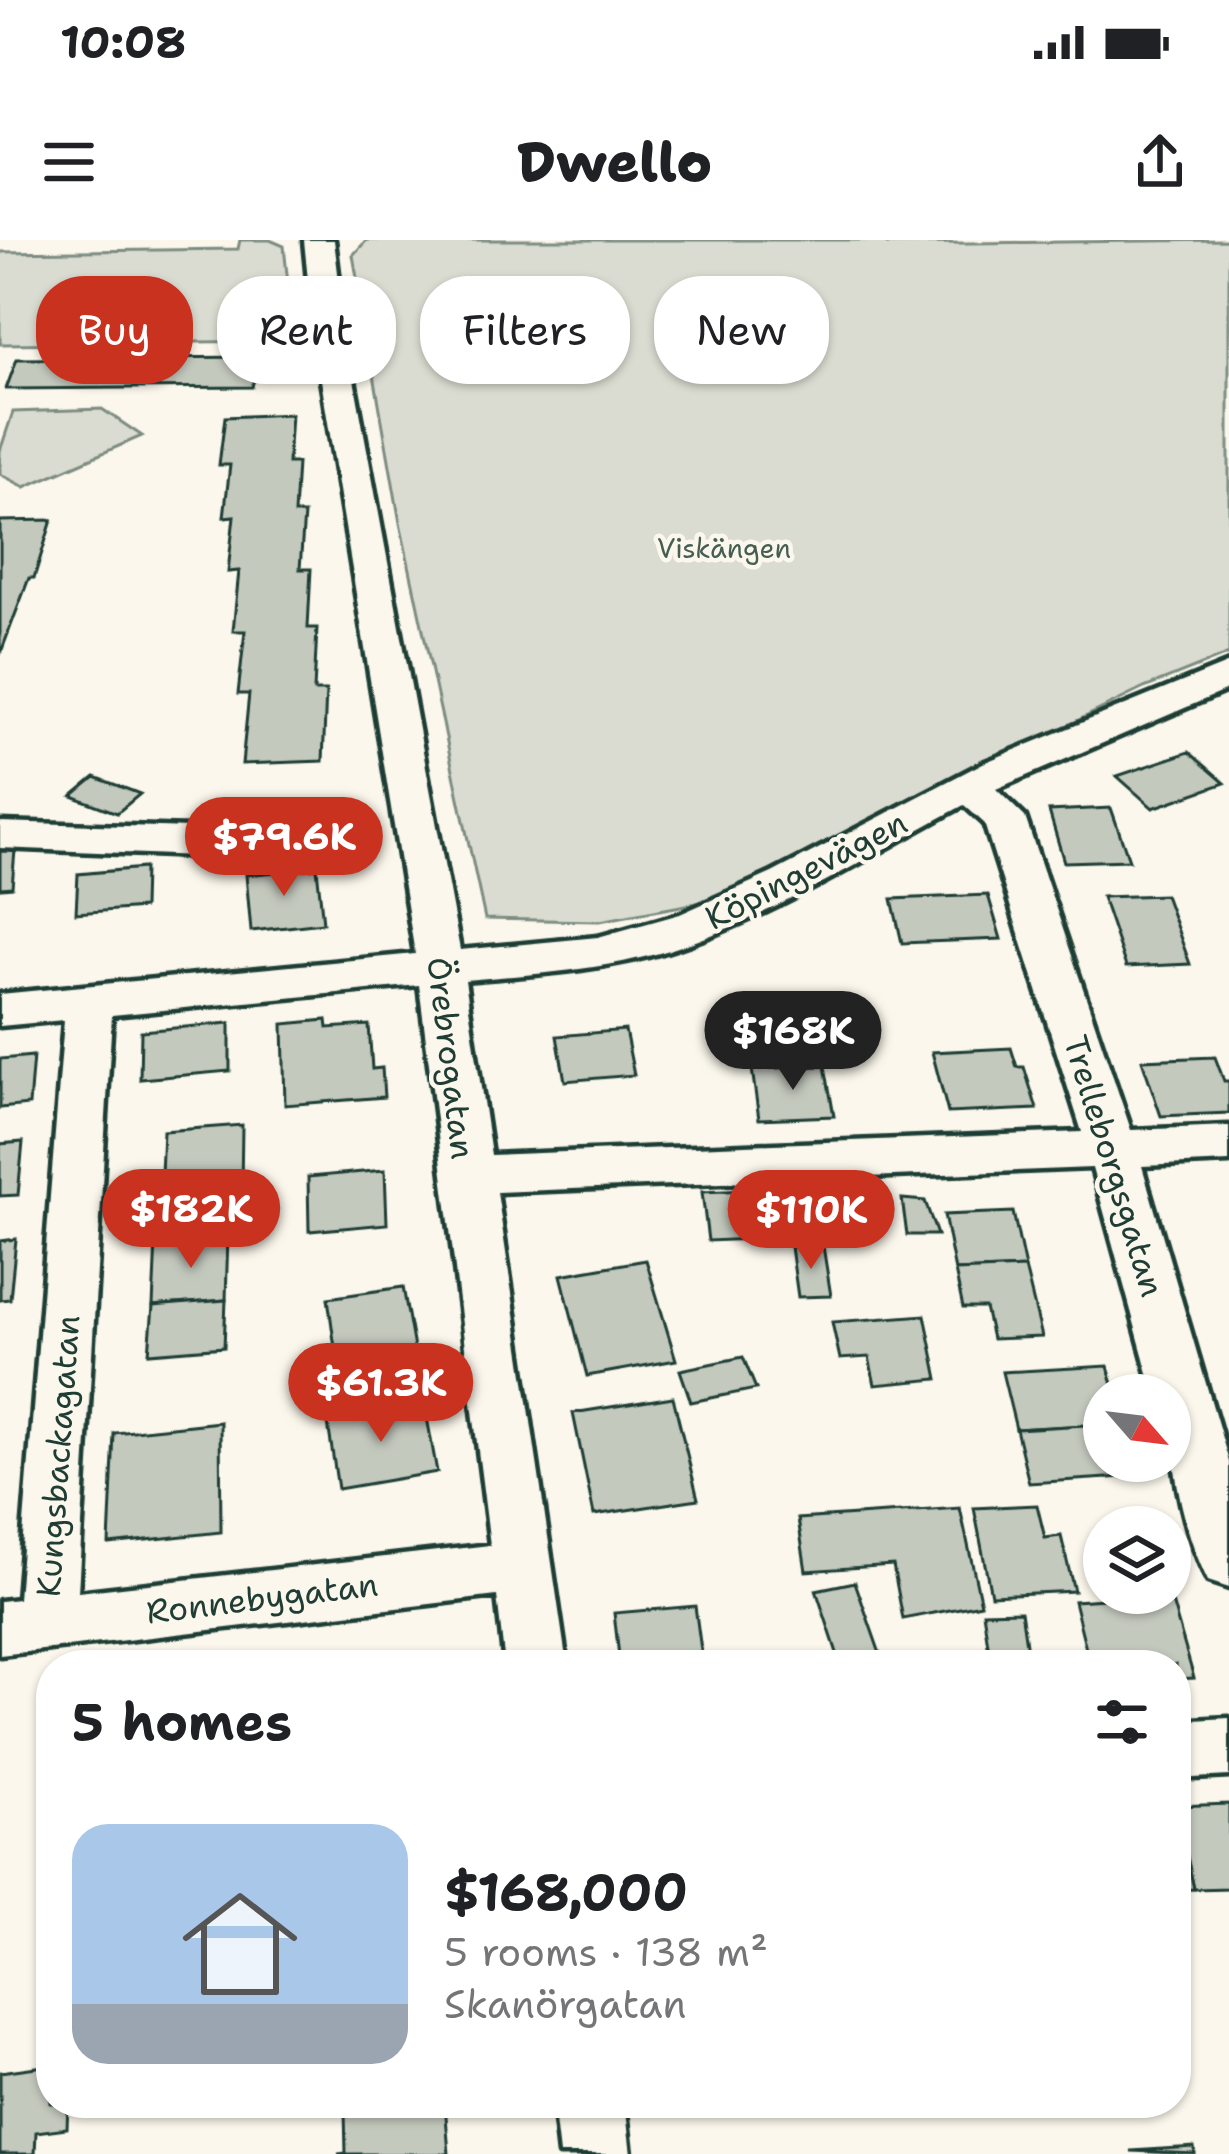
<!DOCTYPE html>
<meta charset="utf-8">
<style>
body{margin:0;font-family:"Shantell Sans",sans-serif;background:#f2f2f2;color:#202124;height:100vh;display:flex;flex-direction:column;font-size:45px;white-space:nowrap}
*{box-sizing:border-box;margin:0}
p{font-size:39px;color:#757577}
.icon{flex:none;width:66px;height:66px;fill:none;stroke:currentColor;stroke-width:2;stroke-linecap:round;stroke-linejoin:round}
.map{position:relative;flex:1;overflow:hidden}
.drawer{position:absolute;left:36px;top:1410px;width:1155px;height:468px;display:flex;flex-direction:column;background:#fff;border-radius:48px;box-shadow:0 3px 9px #0004}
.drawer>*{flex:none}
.hud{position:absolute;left:36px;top:36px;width:1158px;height:108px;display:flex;gap:24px}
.needle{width:78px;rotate:118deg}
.controls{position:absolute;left:1083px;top:1134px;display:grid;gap:24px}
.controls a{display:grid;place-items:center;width:108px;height:108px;border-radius:50%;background:#fff;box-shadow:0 3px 9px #0004;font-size:60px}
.price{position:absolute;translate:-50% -102px;padding:0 27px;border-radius:42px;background:#c8321e;color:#fff;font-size:39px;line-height:78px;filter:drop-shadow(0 3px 6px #0008)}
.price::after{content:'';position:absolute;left:50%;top:72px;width:36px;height:27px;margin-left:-18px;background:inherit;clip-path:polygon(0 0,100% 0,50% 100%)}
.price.selected{background:#222;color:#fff}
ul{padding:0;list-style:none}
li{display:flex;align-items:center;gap:36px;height:300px;padding:0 36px}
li+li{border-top:3px solid #e0e0e0}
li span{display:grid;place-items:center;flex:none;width:336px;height:240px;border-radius:36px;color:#555}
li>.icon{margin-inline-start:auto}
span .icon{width:144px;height:144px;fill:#fffc;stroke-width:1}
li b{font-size:51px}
h2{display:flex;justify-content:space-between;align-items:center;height:144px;padding:0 36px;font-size:51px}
.chip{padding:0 42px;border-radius:48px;background:#fff;box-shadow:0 3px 9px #0004;font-size:42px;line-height:108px}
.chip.selected{background:#c8321e;color:#fff}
.status{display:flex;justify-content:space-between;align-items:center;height:84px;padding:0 60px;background:#fff;direction:ltr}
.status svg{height:33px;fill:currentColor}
header{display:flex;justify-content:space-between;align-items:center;height:156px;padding:0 36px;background:#fff;font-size:54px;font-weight:800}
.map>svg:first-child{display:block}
</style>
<div class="status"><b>10:08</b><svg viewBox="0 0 49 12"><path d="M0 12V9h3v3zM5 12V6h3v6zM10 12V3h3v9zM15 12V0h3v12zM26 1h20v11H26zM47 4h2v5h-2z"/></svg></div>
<header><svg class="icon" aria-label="menu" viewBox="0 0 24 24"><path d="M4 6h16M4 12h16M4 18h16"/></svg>Dwello<svg class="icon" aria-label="share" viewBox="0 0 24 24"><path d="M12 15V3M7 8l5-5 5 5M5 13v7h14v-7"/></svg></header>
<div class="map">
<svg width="1229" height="1914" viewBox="0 0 1229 1914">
<rect width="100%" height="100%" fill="#fbf7ec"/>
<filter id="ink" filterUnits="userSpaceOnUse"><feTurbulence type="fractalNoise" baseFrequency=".00833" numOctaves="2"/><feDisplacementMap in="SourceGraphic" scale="24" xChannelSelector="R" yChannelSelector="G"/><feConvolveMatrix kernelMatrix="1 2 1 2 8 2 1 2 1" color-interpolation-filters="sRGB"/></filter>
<g filter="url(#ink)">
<g fill="#dbdcd1" stroke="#7d8c82" stroke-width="3">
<path d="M 240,0 L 270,0 L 284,6 L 294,101 L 0,104 L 0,12 L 238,9 Z"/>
<path d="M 367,0 L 885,0 L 887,4 L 1229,0 L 1229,414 L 1144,448 L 708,661 L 600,681 L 485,679 L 400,283 L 353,15 Z"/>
<path d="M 102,169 L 142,196 L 25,247 L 0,234 L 0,211 L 13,172 Z"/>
</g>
<g fill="#c4c9be" stroke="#1f3d34" stroke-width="3">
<path d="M 259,117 L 252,147 L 6,149 L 17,119 Z"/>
<path d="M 291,174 L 288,223 L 297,223 L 294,274 L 304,274 L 300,329 L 311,329 L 308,388 L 317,388 L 314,451 L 326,451 L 323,521 L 242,524 L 249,454 L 238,454 L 245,391 L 233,391 L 239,331 L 228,332 L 234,276 L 224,277 L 230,225 L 219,225 L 225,177 Z"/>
<path d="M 52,280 L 34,338 L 29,338 L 0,415 L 0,281 Z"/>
<path d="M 1189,512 L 1225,543 L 1153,568 L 1117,536 Z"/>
<path d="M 95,537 L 140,554 L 117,573 L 72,556 Z"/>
<path d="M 1111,568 L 1129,620 L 1064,622 L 1049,571 Z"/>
<path d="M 15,610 L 12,647 L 0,648 L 0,611 Z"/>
<path d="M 144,628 L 143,668 L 76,673 L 78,634 Z"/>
<path d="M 317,628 L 323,683 L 251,691 L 246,635 Z"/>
<path d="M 988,655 L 1001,699 L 902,703 L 892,659 Z"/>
<path d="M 1165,655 L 1190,724 L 1126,727 L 1102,657 Z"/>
<path d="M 327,780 L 328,788 L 369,785 L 372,829 L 382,828 L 384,857 L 285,865 L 283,784 Z"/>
<path d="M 230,783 L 230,831 L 140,839 L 141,791 Z"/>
<path d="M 625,790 L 634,835 L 565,841 L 557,796 Z"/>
<path d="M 1011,808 L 1017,827 L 1024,827 L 1037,869 L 948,873 L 932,812 Z"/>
<path d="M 33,816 L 29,865 L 0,868 L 0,819 Z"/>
<path d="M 1215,817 L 1224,841 L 1229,841 L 1229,873 L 1161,876 L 1142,820 Z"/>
<path d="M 825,826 L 834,876 L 759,879 L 752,829 Z"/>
<path d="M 242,885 L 241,949 L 160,956 L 163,891 Z"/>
<path d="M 23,902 L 18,955 L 0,956 L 0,904 Z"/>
<path d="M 385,930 L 387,984 L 309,991 L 308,937 Z"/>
<path d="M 791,948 L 799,997 L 708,1001 L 702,952 Z"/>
<path d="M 902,959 L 925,961 L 937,995 L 907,995 Z"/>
<path d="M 1013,972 L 1025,1028 L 955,1031 L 944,975 Z"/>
<path d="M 228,995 L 226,1060 L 153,1066 L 156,1001 Z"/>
<path d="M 16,999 L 10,1059 L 0,1060 L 0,1001 Z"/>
<path d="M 823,1006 L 831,1056 L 798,1057 L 791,1007 Z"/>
<path d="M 646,1020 L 676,1120 L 587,1136 L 561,1035 Z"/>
<path d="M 1025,1028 L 1042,1097 L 992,1099 L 985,1068 L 963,1068 L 955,1031 Z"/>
<path d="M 403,1047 L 417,1125 L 339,1137 L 328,1058 Z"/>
<path d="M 226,1060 L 224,1107 L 149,1113 L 153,1066 Z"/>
<path d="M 925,1075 L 938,1139 L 875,1145 L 869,1117 L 840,1119 L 832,1082 Z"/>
<path d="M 743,1117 L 756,1149 L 691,1162 L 680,1130 Z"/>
<path d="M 1108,1126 L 1116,1155 L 1104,1155 L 1104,1184 L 1016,1189 L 1002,1132 Z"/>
<path d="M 673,1157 L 698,1259 L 594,1275 L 573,1173 Z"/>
<path d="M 424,1161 L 437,1232 L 338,1249 L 327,1177 Z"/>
<path d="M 220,1182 L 221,1292 L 109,1304 L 114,1193 Z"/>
<path d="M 1104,1184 L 1104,1221 L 1135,1221 L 1139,1236 L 1029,1243 L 1016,1189 Z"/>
<path d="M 1037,1265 L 1045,1298 L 1061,1296 L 1074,1351 L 991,1355 L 974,1268 Z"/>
<path d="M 960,1268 L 981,1364 L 903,1379 L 893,1325 L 806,1331 L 798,1279 Z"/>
<path d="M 855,1342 L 884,1425 L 841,1425 L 816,1350 Z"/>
<path d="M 1170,1355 L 1194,1438 L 1176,1439 L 1176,1425 L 1090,1425 L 1074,1361 Z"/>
<path d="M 695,1366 L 703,1425 L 620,1425 L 614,1373 Z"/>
<path d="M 1021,1371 L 1029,1425 L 991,1425 L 983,1372 Z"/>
<path d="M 1229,1564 L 1229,1648 L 1194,1649 L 1176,1566 Z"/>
<path d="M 1176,1568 L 1194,1649 L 1176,1650 Z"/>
<path d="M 51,1825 L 51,1863 L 68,1863 L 67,1888 L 36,1892 L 35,1914 L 0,1914 L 0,1832 Z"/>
<path d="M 404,1863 L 445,1863 L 449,1914 L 338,1914 L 346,1913 L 345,1871 Z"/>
<path d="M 1194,1907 L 1195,1914 L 1131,1911 Z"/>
</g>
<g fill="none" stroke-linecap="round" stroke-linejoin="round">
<g stroke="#1f3d34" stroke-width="9">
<g id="street">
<path d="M 304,0 L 334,0 L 345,91 L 460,710 L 598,697 L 680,674 L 772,633 L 983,523 L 1229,423 L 1229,449 L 996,549 L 1025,577 L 1131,890 L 1229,886 L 1229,922 L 1142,926 L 1229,1222 L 1229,1348 L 1208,1341 C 1180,1284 1170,1218 1170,1155 L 1154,1155 L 1092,928 L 497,952 L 567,1425 L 505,1425 L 497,1356 L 0,1415 L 0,1361 L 18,1359 L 64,780 L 0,786 L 0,754 L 415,714 L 313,91 ZM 964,565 L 984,583 L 1082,892 L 491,915 L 465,740 C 532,734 601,731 666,711 C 772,678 866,617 964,565 ZM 419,745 L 490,1305 L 78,1352 L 112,775 Z"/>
<path d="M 0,582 L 221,589 L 236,593 L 243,603 L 236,613 L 221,617 L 0,608 Z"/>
<path d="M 1229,1478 L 1229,1536 L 1176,1539 L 1176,1481 Z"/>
<path d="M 553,1863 L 625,1863 L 631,1914 L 559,1914 Z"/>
</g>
</g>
<use href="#street" fill="#fbf7ec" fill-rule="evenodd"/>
</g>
</g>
<g text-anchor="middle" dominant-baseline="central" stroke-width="9" stroke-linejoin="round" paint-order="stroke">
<g font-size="27" fill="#455d53" stroke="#fbf7ec">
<text x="724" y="308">Viskängen</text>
</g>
<g font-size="33" fill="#1f3d34" stroke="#fbf7ec">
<text transform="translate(806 630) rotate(-27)">Köpingevägen</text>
<text transform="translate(451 818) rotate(83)">Örebrogatan</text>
<text transform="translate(1114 926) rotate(73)">Trelleborgsgatan</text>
<text transform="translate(58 1216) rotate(-86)">Kungsbackagatan</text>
<text transform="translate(262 1358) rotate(-7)">Ronnebygatan</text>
</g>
</g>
</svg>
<div class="controls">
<a><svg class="needle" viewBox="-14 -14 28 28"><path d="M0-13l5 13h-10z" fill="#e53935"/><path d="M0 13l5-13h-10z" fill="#757577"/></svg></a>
<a><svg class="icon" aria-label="layers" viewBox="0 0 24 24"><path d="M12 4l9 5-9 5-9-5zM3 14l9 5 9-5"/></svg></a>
</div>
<b class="price" style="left:284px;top:659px">$79.6K</b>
<b class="price selected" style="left:793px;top:853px">$168K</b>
<b class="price" style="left:191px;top:1031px">$182K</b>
<b class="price" style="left:811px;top:1032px">$110K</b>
<b class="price" style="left:381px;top:1205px">$61.3K</b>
<div class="hud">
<a class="chip selected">Buy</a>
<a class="chip">Rent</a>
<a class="chip">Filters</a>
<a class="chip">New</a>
</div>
<section class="drawer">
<h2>5 homes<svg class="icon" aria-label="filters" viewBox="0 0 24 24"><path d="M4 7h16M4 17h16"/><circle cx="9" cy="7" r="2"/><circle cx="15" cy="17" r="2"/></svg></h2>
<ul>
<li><span style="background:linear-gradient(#a9c7e8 75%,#9aa5b1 0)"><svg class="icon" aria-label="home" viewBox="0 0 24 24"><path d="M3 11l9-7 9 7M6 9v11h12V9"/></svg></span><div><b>$168,000</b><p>5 rooms · 138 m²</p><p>Skanörgatan</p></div></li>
</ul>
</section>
</div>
